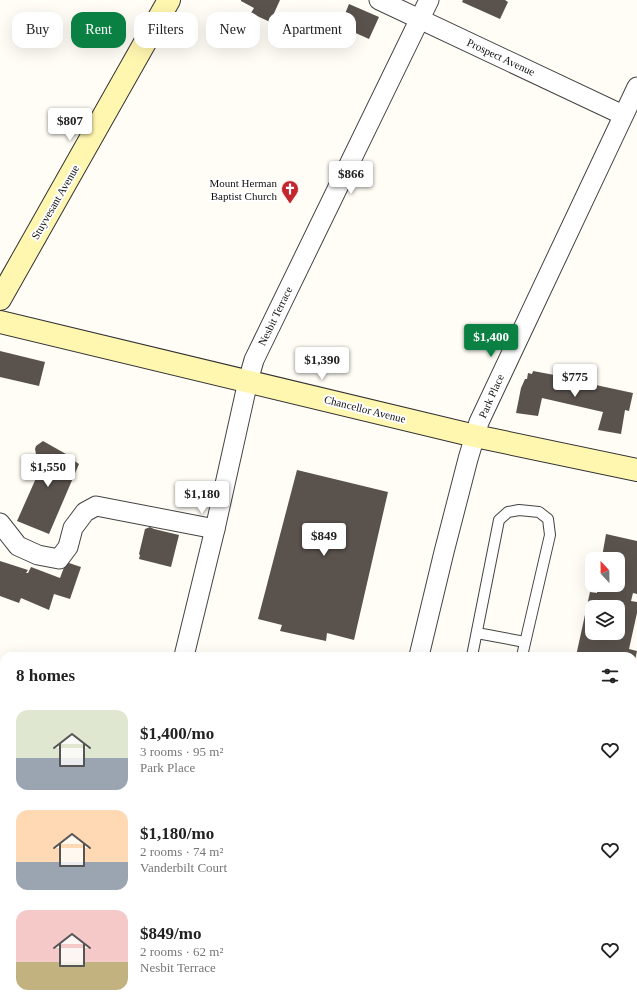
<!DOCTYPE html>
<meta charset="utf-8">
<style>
body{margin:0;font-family:"Times New Roman",serif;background:#f6f6f6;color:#222;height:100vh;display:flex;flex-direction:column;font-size:15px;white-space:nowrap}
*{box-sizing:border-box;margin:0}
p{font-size:13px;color:#767676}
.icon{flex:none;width:22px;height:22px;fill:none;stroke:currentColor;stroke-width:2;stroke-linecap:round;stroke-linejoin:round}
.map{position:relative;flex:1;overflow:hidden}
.drawer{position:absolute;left:0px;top:652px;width:637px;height:356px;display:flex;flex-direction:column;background:#fff;border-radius:12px 12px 0 0;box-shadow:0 4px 16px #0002}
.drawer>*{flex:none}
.hud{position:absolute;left:12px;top:12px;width:400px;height:36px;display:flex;gap:8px}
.needle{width:26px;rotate:338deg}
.buttons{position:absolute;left:585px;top:552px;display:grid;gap:8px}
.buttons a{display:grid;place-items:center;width:40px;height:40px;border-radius:8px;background:#fff;box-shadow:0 4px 16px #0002;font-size:20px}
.price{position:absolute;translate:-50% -34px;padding:0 9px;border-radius:4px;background:#fff;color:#222;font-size:13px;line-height:26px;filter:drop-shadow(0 1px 2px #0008)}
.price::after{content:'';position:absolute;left:50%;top:24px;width:12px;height:9px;margin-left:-6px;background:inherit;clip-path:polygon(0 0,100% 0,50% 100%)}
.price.active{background:#0b8043;color:#fff}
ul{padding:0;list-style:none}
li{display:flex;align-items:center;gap:12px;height:100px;padding:0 16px}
li span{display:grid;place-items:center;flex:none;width:112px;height:80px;border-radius:12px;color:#555}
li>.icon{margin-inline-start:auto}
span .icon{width:48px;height:48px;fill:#fffc;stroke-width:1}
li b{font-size:17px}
h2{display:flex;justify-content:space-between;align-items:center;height:48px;padding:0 16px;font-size:17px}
.pill{padding:0 14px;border-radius:12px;background:#fff;box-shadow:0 4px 16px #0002;font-size:14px;line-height:36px}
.pill.active{background:#0b8043;color:#fff}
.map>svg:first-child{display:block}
</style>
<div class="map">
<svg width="637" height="1008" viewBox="0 0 637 1008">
<rect width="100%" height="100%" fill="#fffdf5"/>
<path fill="#b9dc9c" d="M 633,825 L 637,826 L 637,848 L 633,847 Z"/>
<g fill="#5a524d" fill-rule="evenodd">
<path d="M 241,0 L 280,0 L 270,22 L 251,13 L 254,8 L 241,1 Z"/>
<path d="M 463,0 L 505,0 L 508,2 L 500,19 L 462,2 Z"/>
<path d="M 349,4 L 379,17 L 369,39 L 340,26 Z"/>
<path d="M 0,351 L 45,362 L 39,386 L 0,377 Z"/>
<path d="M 533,371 L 592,382 L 591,384 L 633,393 L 629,411 L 625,410 L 621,434 L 598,430 L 603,412 L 542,398 L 538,416 L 516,413 L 521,388 L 525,379 L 527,379 L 528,373 L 532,374 Z"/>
<path d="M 43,441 L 73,458 L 73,460 L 79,464 L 49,534 L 17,521 L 45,458 L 36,454 L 35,449 L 36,446 Z"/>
<path d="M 297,470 L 388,492 L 354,640 L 327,633 L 326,641 L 280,631 L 282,625 L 258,619 Z"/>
<path d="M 150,527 L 154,529 L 179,535 L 171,567 L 139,559 L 140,555 L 139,554 L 145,529 Z"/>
<path d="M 606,534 L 637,541 L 637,594 L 633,593 L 631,601 L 637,602 L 637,613 L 629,649 L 637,651 L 634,665 L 633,656 L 576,656 L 590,592 L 597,593 L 598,585 L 618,585 L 618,559 L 596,559 L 597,556 L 602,557 ZM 592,607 L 618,607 L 618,633 L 592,633 Z"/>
<path d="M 0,561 L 28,570 L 26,573 L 28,573 L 31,567 L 60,578 L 66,562 L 81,567 L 70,599 L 54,594 L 49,610 L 21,598 L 19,603 L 0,596 Z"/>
<path d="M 633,695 L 637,696 L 637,749 L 633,748 Z"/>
<path d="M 0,787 L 4,788 L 4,813 L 0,812 Z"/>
<path d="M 3,844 L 4,844 L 4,875 L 0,874 L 0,847 L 3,848 Z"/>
<path d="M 0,914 L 4,915 L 3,947 L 0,946 Z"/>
</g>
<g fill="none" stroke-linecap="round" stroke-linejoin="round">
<g stroke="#444" stroke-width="12">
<g id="lane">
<path d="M 477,633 L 525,642"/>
<path d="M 472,656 L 499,520 L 508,512 L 519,510 L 539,512 L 548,519 L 550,535 L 522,656"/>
<path d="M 633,772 L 634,766"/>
<path d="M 633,807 L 637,808"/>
</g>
</g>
<g stroke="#444" stroke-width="21">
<g id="street">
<path d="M 379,0 L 623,115"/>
<path d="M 0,523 L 18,546 L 38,555 L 59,559 L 68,547 L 73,528 L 85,512 L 96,506 L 215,529"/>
<path d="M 184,656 L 215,529 L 248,381 L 254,360 L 429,0"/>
<path d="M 419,656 L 444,552 L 468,459 L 479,422 L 637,87"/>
<path d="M 0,695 L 4,697"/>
<path d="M 633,861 L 637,862"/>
<path d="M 98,1008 L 99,1004"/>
<path d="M 335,1008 L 336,1004"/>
<path d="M 527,1008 L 528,1004"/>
</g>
</g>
<g stroke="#333" stroke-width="24">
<g id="secondary">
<path d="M 0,299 L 169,0"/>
<path d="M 0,322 L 475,436 L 637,470"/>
</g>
</g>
<use href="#lane" stroke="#fff" stroke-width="10"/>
<use href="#street" stroke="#fff" stroke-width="19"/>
<use href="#secondary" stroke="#fff6b0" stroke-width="22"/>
</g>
<defs>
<g id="church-pin" transform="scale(0.9)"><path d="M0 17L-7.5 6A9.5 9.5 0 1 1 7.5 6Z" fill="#c4262e" stroke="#fff"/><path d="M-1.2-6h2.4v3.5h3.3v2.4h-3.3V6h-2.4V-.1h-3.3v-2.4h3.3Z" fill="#fff"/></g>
</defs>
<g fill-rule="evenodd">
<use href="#church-pin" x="290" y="189"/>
</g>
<g text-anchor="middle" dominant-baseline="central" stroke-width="4" stroke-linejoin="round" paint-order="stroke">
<g font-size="11" fill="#111" stroke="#fff">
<text transform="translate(501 57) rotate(25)">Prospect Avenue</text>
<text transform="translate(55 202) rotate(-60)">Stuyvesant Avenue</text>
<text transform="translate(275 316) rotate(-64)">Nesbit Terrace</text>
<text transform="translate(491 396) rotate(-66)">Park Place</text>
<text transform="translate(365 409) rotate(14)">Chancellor Avenue</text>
</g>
<g font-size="11" fill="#111" stroke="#fff" text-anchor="end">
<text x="277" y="183">Mount Herman<tspan x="277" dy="13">Baptist Church</tspan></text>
</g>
</g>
</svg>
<div class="buttons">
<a><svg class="needle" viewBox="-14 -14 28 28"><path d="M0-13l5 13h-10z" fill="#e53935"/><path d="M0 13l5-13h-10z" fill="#767676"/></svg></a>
<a><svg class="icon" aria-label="layers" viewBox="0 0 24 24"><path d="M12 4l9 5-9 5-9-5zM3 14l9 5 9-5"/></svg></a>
</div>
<b class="price" style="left:70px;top:142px">$807</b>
<b class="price" style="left:351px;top:195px">$866</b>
<b class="price active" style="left:491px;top:358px">$1,400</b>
<b class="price" style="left:322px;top:381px">$1,390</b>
<b class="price" style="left:575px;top:398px">$775</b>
<b class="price" style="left:48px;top:488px">$1,550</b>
<b class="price" style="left:202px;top:515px">$1,180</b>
<b class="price" style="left:324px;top:557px">$849</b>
<div class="hud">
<a class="pill">Buy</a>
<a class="pill active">Rent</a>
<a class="pill">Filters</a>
<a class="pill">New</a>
<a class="pill">Apartment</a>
</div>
<section class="drawer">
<h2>8 homes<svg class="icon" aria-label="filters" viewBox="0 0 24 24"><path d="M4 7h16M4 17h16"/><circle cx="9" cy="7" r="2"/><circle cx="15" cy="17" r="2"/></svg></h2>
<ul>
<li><span style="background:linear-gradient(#dfe7d0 60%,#9aa5b1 0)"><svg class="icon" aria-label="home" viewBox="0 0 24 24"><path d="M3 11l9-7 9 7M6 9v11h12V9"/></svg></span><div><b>$1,400/mo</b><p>3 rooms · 95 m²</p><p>Park Place</p></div><svg class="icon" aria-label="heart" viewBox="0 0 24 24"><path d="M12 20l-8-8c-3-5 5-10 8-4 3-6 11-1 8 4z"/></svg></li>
<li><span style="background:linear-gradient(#ffd9b3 65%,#9aa5b1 0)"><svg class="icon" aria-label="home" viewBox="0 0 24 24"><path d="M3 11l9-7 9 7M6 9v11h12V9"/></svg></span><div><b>$1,180/mo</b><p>2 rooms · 74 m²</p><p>Vanderbilt Court</p></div><svg class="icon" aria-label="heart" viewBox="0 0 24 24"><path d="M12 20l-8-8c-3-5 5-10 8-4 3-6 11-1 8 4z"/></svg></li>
<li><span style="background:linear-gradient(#f6c9c9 65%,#c2b280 0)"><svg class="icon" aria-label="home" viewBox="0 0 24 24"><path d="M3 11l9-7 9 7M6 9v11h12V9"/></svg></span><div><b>$849/mo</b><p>2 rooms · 62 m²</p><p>Nesbit Terrace</p></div><svg class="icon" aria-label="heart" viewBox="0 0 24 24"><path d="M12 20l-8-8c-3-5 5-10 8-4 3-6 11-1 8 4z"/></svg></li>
</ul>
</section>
</div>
